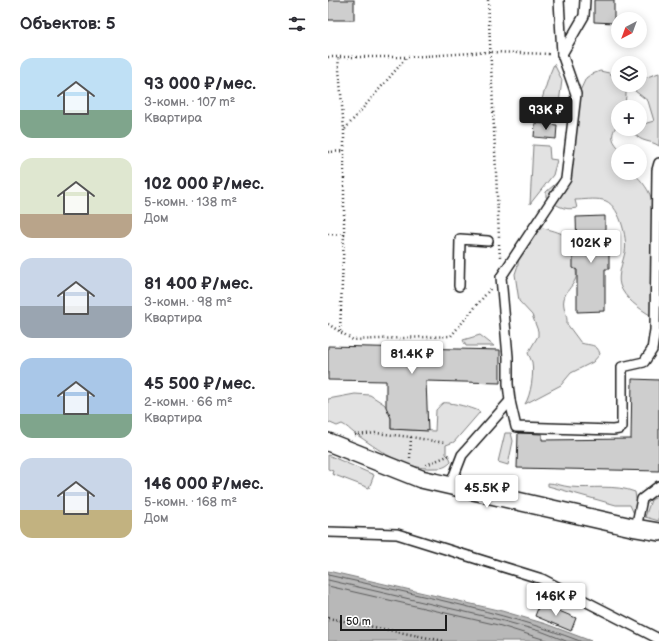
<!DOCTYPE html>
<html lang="ru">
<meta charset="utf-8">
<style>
body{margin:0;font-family:"Balsamiq Sans",sans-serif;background:#f7f7f7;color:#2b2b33;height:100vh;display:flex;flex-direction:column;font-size:15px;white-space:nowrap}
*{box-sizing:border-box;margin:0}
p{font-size:13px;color:#7c7c81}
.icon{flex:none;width:22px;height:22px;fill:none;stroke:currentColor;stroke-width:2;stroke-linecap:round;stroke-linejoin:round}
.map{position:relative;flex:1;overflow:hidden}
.side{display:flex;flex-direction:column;background:#fff;width:328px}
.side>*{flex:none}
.needle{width:26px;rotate:221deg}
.fabs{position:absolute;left:283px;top:12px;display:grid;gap:8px}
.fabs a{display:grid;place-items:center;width:36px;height:36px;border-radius:50%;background:#fff;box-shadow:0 2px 10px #0003;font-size:20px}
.scale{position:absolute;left:12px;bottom:10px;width:107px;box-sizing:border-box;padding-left:4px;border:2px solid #1c1c1c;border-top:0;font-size:11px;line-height:14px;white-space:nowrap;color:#1c1c1c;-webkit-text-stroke:3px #fff;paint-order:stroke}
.price{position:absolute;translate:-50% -34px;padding:0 9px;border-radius:4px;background:#fff;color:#222;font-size:13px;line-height:26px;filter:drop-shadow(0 1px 2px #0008)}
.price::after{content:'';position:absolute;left:50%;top:24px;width:12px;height:9px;margin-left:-6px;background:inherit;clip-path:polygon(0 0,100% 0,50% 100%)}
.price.current{background:#1c1c1c;color:#fff}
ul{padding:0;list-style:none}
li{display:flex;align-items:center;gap:12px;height:100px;padding:0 20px}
li span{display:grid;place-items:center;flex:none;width:112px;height:80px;border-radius:12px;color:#555}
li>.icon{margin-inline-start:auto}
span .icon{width:48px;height:48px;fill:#fffc;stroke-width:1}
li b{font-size:17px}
h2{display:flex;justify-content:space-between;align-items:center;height:48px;padding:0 20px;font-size:17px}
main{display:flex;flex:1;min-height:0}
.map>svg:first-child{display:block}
</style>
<main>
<section class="side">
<h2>Объектов: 5<svg class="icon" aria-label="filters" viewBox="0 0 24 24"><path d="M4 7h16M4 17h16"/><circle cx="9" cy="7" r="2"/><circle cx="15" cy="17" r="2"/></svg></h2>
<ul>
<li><span style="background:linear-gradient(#bfe0f5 65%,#7fa58c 0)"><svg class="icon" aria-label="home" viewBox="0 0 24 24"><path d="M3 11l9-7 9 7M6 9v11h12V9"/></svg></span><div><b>93 000 ₽/мес.</b><p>3-комн. · 107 m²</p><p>Квартира</p></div></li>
<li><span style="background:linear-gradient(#dfe7d0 70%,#b9a48a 0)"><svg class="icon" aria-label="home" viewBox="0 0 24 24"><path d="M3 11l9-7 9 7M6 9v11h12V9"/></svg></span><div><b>102 000 ₽/мес.</b><p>5-комн. · 138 m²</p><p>Дом</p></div></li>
<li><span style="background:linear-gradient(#c9d6e8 60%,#9aa5b1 0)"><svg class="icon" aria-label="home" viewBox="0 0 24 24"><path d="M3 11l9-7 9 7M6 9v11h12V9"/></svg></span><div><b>81 400 ₽/мес.</b><p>3-комн. · 98 m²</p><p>Квартира</p></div></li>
<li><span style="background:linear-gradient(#a9c7e8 70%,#7fa58c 0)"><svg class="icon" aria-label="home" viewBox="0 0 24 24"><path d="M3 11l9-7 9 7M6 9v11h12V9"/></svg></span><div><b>45 500 ₽/мес.</b><p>2-комн. · 66 m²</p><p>Квартира</p></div></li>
<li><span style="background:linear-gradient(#c9d6e8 65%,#c2b280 0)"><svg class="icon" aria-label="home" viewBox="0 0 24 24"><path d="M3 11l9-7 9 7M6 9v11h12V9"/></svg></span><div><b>146 000 ₽/мес.</b><p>5-комн. · 168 m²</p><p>Дом</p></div></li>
</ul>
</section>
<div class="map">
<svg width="331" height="641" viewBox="0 0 331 641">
<rect width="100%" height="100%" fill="#fff"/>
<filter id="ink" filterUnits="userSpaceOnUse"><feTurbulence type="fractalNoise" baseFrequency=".025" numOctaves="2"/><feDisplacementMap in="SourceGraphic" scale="8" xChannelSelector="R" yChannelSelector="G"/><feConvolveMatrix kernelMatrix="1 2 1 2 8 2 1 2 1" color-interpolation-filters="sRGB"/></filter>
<g filter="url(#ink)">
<g fill="#e2e2e2" stroke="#7f7f7f">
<path d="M 226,64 L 234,80 L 231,103 L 223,107 L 222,120 L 208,119 L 221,76 Z"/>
<path d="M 272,71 L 281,73 L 290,80 L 290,85 L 295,85 L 298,89 L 298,94 L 297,107 L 290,107 L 290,124 C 281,135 284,142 294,151 L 290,151 L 290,173 L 305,173 C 318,184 327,198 325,216 C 325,227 322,236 324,247 L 327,315 L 322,315 C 312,309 296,298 292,285 C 289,275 295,262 297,252 C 300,238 291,203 275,200 C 266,198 255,200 247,200 L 249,208 C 236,211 227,205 218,197 L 218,192 L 233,179 L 243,167 L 246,156 L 251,93 L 258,78 L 262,75 Z"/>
<path d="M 331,73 L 331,146 C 323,140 313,143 306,133 L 307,129 L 312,129 L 312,125 L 326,121 L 320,101 L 307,91 L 309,85 L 312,85 L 313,79 Z"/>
<path d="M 205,145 L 221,146 L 222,159 L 229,160 L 225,175 L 202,204 Z"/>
<path d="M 215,228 C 224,230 247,236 249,247 C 251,253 248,259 248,265 C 247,271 250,275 247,280 C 244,287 237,292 236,299 C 234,307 240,315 239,324 L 253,343 C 262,346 269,343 272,354 L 265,362 L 243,373 L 233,385 L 197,404 C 203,395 206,373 204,362 C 203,359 201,356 200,353 L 210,336 L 210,331 L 204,315 L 191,301 L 187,274 L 190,265 L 190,256 L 205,236 L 210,230 Z"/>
<path d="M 152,335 L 166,346 L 138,346 L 135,340 Z"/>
<path d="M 27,394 L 42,395 L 56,404 L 60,409 L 63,418 L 63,429 L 107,431 L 108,410 C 110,408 113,404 115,403 C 119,401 150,409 152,412 L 126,442 L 118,445 L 118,454 L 122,458 L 123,462 C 117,468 114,468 106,468 C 74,470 51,449 26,433 C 22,430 19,426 14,424 L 9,426 L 0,422 L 0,399 Z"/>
<path d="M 177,433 L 183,433 L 185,441 L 180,465 L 170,462 Z"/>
<path d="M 0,455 L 46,475 L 41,488 L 4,474 L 5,471 L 0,469 Z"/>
<path d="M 220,483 C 227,483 234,486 242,487 C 263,489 287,484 307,492 L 309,505 L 306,514 L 302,505 L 288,505 L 220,486 Z"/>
<path d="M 331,496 L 331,521 L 317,517 L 323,500 Z"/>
</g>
<path fill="#b8b8b8" stroke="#7a7a7a" d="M 0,571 L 174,611 L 218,624 L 263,641 L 0,641 Z"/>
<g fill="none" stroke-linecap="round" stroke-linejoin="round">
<g stroke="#5a5a5a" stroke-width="1">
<path d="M 0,575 C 84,594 170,610 252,641"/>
<path d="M 0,580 L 172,620 L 215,632 L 238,641"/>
<path d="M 0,586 L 170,625 L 221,641"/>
</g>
</g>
<g fill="#cecece" stroke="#1c1c1c">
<rect x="0" y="0" width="26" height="20"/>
<path d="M 266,0 L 286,0 L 286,23 L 266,22 Z"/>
<path d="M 207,123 L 229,125 L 228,139 L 206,137 Z"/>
<path d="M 277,216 L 277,254 L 281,254 L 281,269 L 277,269 L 277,311 L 249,312 L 249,270 L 245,268 L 245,252 L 249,250 L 248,217 Z"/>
<path d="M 0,346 L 172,350 L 172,383 L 98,381 L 100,431 L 63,429 L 63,418 L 58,407 L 58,381 L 0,380 Z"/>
<path d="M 304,379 L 331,380 L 331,471 L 189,468 L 190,433 L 214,434 L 214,440 L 303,439 Z"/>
<path d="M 212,603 L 248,618 L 243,631 L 207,616 Z"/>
</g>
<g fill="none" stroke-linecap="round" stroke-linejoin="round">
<g stroke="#1c1c1c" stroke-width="12">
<g id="lane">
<path d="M 231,0 L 234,54 L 248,94 L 238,179 L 173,277 L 180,357 L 180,384 L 182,401 L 188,427 L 285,430 L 291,429 L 294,427 L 294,367 L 316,362 L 324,350 L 327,330 L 329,170 L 331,163"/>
<path d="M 234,54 L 256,16 L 257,0"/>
<path d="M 131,286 L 132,239 L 160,241"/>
<path d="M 122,486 L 134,455 L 182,401"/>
<path d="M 308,528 L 314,499 L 331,486"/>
<path d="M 0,532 L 69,534 L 214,579 L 331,639"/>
</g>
</g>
<g stroke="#1c1c1c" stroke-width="20">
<path id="street" d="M 0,442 L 93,479 L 308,528 L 331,532"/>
</g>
<g stroke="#1c1c1c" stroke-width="2.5" stroke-dasharray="1 3" stroke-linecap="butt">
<path d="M 160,0 L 171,237"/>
<path d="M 0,57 L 79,57 L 162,52 L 223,54"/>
<path d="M 17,129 L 79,57"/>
<path d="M 0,152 L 16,151"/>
<path d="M 0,234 L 16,235 L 16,130 L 10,57"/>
<path d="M 171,244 L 172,257"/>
<path d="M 0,324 L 25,340 L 123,336 L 163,288"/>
<path d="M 12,331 L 16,235"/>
<path d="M 27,435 L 48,433 L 83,437 L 117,443"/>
<path d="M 82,458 L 83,437"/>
<path d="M 98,465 L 122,455"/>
<path d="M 0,618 L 116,641"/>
</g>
<use href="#lane" stroke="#fff" stroke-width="9"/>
<use href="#street" stroke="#fff" stroke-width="17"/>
</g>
</g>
</svg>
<div class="fabs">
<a><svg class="needle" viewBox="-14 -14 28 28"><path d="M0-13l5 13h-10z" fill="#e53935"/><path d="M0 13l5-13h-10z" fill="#7c7c81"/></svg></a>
<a><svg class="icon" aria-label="layers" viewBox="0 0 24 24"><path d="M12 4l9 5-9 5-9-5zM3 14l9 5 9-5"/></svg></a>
<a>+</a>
<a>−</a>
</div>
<div class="scale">50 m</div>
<b class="price current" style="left:218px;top:131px">93K ₽</b>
<b class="price" style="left:263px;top:264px">102K ₽</b>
<b class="price" style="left:84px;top:375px">81.4K ₽</b>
<b class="price" style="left:159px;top:509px">45.5K ₽</b>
<b class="price" style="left:228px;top:617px">146K ₽</b>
</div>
</main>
